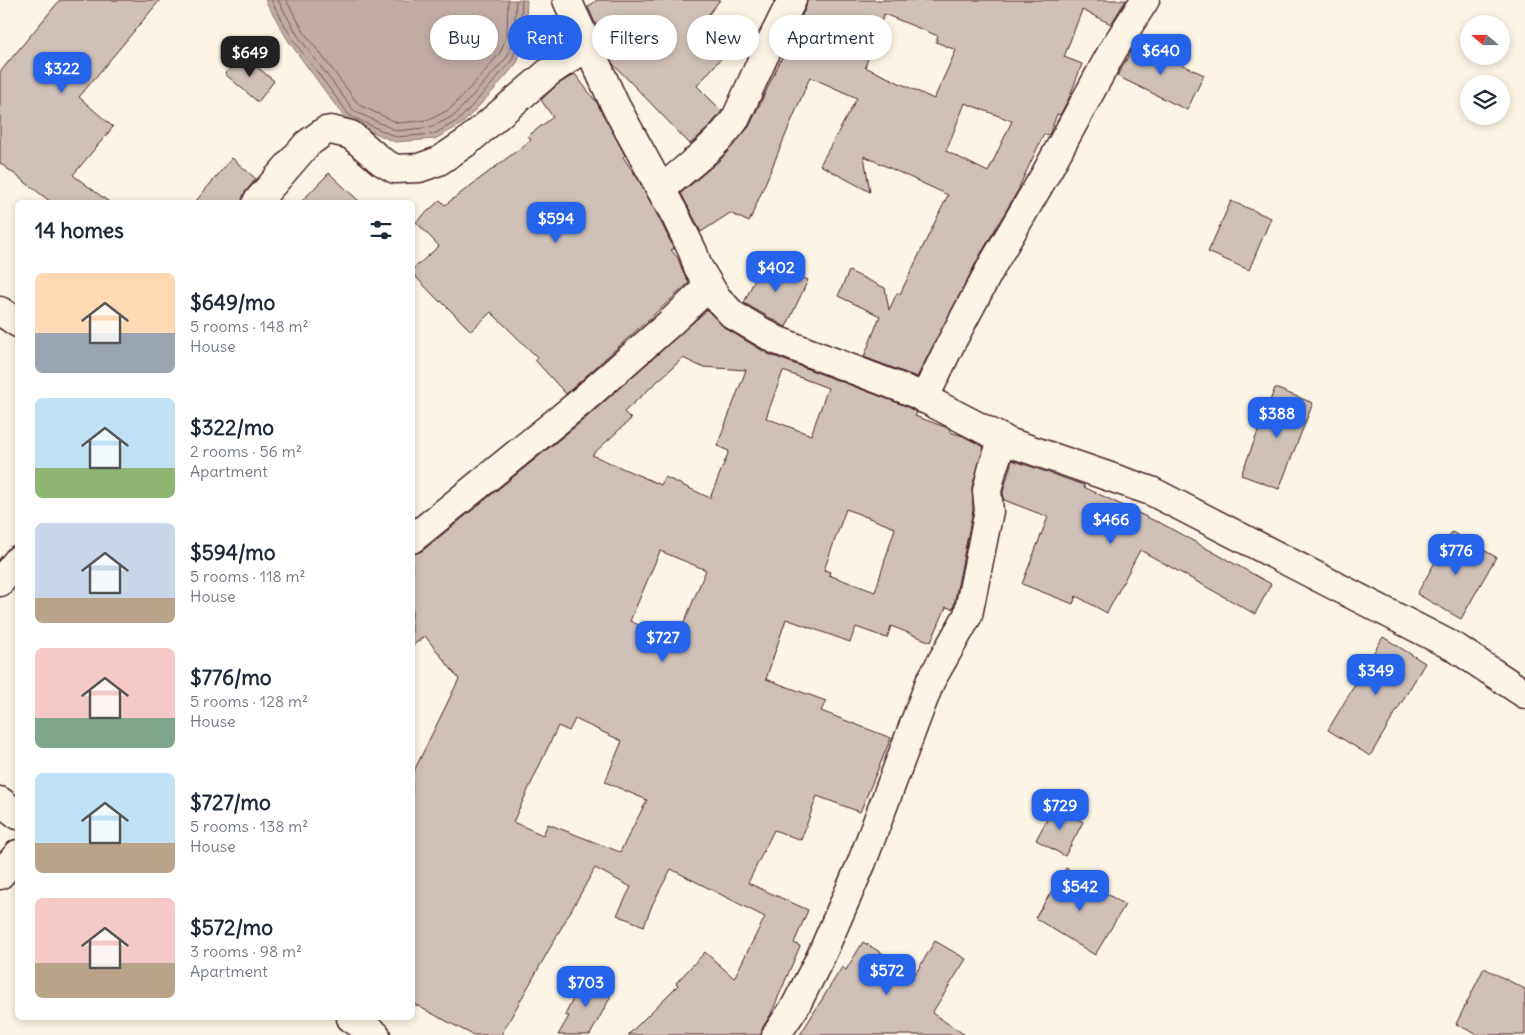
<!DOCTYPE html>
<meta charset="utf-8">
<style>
body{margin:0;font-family:Delius,sans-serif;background:#f6f6f7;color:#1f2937;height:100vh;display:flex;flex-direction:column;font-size:19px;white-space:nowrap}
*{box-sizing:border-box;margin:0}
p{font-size:16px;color:#747a83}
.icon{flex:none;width:28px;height:28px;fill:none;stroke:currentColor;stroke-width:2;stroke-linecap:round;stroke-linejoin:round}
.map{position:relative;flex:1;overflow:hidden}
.details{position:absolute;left:15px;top:200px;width:400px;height:820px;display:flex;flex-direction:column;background:#fff;border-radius:8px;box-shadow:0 2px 8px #0003}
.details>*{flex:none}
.guide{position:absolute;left:430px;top:15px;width:475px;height:45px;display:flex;gap:10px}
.needle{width:32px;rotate:290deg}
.controls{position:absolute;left:1460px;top:15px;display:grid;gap:10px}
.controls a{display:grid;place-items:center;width:50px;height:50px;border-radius:50%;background:#fff;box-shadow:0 2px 8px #0003;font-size:25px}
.price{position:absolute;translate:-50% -42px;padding:0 11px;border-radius:10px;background:#2563eb;color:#fff;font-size:16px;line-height:32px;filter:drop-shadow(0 1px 2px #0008)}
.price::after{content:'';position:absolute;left:50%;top:30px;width:15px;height:11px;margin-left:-8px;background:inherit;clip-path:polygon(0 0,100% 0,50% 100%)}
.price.current{background:#222;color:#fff}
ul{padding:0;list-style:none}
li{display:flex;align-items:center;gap:15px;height:125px;padding:0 20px}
li span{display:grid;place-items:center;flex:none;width:140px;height:100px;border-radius:8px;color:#555}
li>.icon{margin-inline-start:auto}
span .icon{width:60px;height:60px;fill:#fffc;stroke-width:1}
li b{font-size:21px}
h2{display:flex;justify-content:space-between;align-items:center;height:60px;padding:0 20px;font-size:21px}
.pill{padding:0 18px;border-radius:22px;background:#fff;box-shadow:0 2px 8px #0003;font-size:18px;line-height:45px}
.pill.current{background:#2563eb;color:#fff}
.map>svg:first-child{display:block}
</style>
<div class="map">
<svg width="1525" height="1035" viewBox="0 0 1525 1035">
<rect width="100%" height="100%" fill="#fcf5e5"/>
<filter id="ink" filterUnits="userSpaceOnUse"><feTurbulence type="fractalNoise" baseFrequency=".02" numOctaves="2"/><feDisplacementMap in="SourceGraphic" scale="10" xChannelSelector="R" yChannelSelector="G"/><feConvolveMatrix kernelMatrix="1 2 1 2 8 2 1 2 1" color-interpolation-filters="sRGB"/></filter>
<g filter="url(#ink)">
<path fill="#c0aca5" stroke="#917474" d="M 265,0 L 527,0 L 525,39 L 517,63 L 493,91 L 462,124 L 435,139 L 395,142 L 347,121 L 289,42 Z"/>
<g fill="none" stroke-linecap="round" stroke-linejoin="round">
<g stroke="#79575c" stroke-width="1">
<path d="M 271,0 L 293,40 L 350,116 L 396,137 L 434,134 L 459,120 L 489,87 L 512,60 L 520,38 L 522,0"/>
<path d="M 278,0 L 298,36 L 354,111 L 397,131 L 432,127 L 455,115 L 484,83 L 507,57 L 514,36 L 516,0"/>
<path d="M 286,0 L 304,32 L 359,105 L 398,123 L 429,120 L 450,109 L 479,78 L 500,53 L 507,35 L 508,0"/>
</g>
</g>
<g fill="#cfc0b7" stroke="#4a1f2b" fill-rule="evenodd">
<path d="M 60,0 L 160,0 L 79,97 L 113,127 L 73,175 L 109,202 L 51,202 L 0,163 L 0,72 Z"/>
<path d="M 597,0 L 720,0 L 702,23 L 730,48 L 697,86 L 722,111 L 708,128 L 690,144 L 613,64 L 588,7 Z"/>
<path d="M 807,0 L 1126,0 L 1111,24 L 1082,10 L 1064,57 L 1082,64 L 1070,96 L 1060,115 L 1057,114 L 1049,135 L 1044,134 L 1019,187 L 1020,187 L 980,255 L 917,377 L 864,357 L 880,316 L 838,296 L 849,271 L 885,288 L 889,310 L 897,293 L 900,294 L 948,195 L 864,156 L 870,192 L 820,165 L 857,98 L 810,77 L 749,222 L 730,213 L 701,232 L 681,193 L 721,159 L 749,127 L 806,7 ZM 884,14 L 938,36 L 936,42 L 956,50 L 934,99 L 865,67 ZM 965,103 L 1012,121 L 988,172 L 946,151 Z"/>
<path d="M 1136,43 L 1204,75 L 1187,110 L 1117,76 Z"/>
<path d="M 242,54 L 274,81 L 258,102 L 225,74 Z"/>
<path d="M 575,74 L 597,103 L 625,155 L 623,157 L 638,179 L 661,222 L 674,249 L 671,250 L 678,258 L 683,272 L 689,283 L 566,394 L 535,360 L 538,358 L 491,312 L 471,331 L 441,301 L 440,302 L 412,273 L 412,270 L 439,246 L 416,222 L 440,200 L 445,205 L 531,140 L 528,136 L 553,117 L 541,100 L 558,84 Z"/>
<path d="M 232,158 L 256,179 L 245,192 L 242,202 L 195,202 Z"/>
<path d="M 329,173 L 360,202 L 301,202 Z"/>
<path d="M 1231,201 L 1271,218 L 1249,270 L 1208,252 Z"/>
<path d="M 766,261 L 808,280 L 786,327 L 744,303 L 757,274 L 758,275 Z"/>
<path d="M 707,310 L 725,328 L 768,354 L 906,406 L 917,413 L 915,416 L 945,427 L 950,429 L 950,432 L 963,436 L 984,447 L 972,487 L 973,510 L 953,609 L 946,607 L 931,642 L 891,626 L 887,638 L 856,627 L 850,642 L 786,619 L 766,679 L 826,701 L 821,711 L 891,738 L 860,812 L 817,796 L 801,840 L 774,830 L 748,883 L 808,910 L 794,943 L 800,946 L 771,1014 L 763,1027 L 761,1035 L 628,1035 L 678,985 L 676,983 L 705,952 L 734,978 L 765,917 L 671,869 L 653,903 L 644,926 L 617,915 L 631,887 L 595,868 L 501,1035 L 473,1035 L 412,1003 L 412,775 L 459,679 L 425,636 L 412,646 L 412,554 L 422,551 L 587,417 ZM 683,358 L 702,367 L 746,370 L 717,446 L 729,451 L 710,498 L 665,477 L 661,485 L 592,455 L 631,419 L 624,412 ZM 783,371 L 828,388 L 811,435 L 766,418 ZM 846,509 L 895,528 L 875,592 L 829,575 L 830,572 L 824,570 ZM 660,551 L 706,570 L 676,642 L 630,621 ZM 575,719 L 622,741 L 605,782 L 647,800 L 620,852 L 548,824 L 543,835 L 513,822 L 558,726 L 569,731 Z"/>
<path d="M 1275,388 L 1313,403 L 1279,489 L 1241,475 Z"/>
<path d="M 1012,460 L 1084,485 L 1084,487 L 1157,522 L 1157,521 L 1271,584 L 1255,614 L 1140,550 L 1107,613 L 1076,596 L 1073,604 L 1022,584 L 1048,517 L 1004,500 L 1003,492 Z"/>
<path d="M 1452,532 L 1496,557 L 1461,619 L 1417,594 Z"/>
<path d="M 1383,637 L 1425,663 L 1370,756 L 1328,730 Z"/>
<path d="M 1054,806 L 1083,822 L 1065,856 L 1036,840 Z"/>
<path d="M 1066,868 L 1125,905 L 1095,955 L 1035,918 Z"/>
<path d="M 935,941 L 966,959 L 932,1013 L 965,1035 L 800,1035 L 842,967 L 846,970 L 863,942 L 916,973 Z"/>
<path d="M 1484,968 L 1525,989 L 1525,1035 L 1478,1035 L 1456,1024 Z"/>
<path d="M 585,975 L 610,988 L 610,998 L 590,1035 L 558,1035 L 569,1016 L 565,1015 Z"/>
</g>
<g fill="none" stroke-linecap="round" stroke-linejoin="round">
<g stroke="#4a1f2b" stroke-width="31">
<g id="minor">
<path d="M 661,190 C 686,167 716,147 736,118 L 763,58 L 792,0"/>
<path d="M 257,202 L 307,144 L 325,131 L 331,130 L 351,135 L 381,161 L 395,169 L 419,168 L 439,161 L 467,142 L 549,72 L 588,46"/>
<path d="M 0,311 L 18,323"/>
<path d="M 924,399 L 951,343 L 994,262 L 1045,175 L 1113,50 L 1145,0"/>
<path d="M 412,539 L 577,405 L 669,324 L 709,286"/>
<path d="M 0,582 L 18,560"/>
<path d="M 0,801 L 18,815"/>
<path d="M 0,875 L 18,854"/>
<path d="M 351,1018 L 376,1035"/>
<path d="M 776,1035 L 795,1007 L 821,956 L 862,862 L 930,682 L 968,615 L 989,511 L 987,491 L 993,467 L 1003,439"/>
</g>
</g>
<g stroke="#4a1f2b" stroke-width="31">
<path id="major" d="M 567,0 L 615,105 L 675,215 L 693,252 L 698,267 L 716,297 L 733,315 L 776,340 L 912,392 L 1008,442 L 1151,491 L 1456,648 L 1525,694"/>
</g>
<use href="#minor" stroke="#fcf5e5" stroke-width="28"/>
<use href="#major" stroke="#fcf5e5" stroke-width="28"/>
</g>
</g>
</svg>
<div class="controls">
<a><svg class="needle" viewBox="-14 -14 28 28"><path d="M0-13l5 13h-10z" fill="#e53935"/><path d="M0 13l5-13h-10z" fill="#747a83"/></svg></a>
<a><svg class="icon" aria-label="layers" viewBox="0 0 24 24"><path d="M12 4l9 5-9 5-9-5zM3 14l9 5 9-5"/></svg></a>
</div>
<b class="price" style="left:1161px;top:76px">$640</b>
<b class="price current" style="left:250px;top:78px">$649</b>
<b class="price" style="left:62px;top:94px">$322</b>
<b class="price" style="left:556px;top:244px">$594</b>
<b class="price" style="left:776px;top:293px">$402</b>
<b class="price" style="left:1277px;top:439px">$388</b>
<b class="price" style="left:1111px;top:545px">$466</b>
<b class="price" style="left:1456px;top:576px">$776</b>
<b class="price" style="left:663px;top:663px">$727</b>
<b class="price" style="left:1376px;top:696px">$349</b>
<b class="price" style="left:1060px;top:831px">$729</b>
<b class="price" style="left:1080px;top:912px">$542</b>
<b class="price" style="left:887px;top:996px">$572</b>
<b class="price" style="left:586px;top:1008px">$703</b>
<div class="guide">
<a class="pill">Buy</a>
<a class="pill current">Rent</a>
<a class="pill">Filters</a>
<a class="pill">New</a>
<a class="pill">Apartment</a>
</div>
<section class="details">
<h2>14 homes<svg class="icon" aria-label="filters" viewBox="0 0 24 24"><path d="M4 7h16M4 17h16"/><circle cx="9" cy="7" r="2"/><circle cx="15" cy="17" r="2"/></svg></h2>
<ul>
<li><span style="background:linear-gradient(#ffd9b3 60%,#9aa5b1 0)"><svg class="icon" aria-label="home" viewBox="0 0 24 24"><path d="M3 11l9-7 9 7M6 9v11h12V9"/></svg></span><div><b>$649/mo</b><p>5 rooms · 148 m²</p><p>House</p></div></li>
<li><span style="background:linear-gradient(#bfe0f5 70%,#8fb573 0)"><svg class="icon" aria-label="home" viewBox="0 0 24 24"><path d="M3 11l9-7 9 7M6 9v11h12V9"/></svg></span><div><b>$322/mo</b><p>2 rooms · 56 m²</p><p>Apartment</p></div></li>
<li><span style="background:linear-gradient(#c9d6e8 75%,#b9a48a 0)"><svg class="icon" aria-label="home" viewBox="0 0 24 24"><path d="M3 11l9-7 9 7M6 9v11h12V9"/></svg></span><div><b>$594/mo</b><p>5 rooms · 118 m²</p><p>House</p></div></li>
<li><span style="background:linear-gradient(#f6c9c9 70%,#7fa58c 0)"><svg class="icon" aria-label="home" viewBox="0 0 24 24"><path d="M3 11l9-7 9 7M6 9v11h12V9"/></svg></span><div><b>$776/mo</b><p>5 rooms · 128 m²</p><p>House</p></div></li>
<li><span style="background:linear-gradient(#bfe0f5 70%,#b9a48a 0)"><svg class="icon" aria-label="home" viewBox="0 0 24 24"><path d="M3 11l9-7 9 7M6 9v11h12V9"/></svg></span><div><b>$727/mo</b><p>5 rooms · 138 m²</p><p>House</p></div></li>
<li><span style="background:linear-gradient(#f6c9c9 65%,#b9a48a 0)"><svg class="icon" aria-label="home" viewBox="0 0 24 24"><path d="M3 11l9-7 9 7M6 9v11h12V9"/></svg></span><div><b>$572/mo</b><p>3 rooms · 98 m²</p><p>Apartment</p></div></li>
</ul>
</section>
</div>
